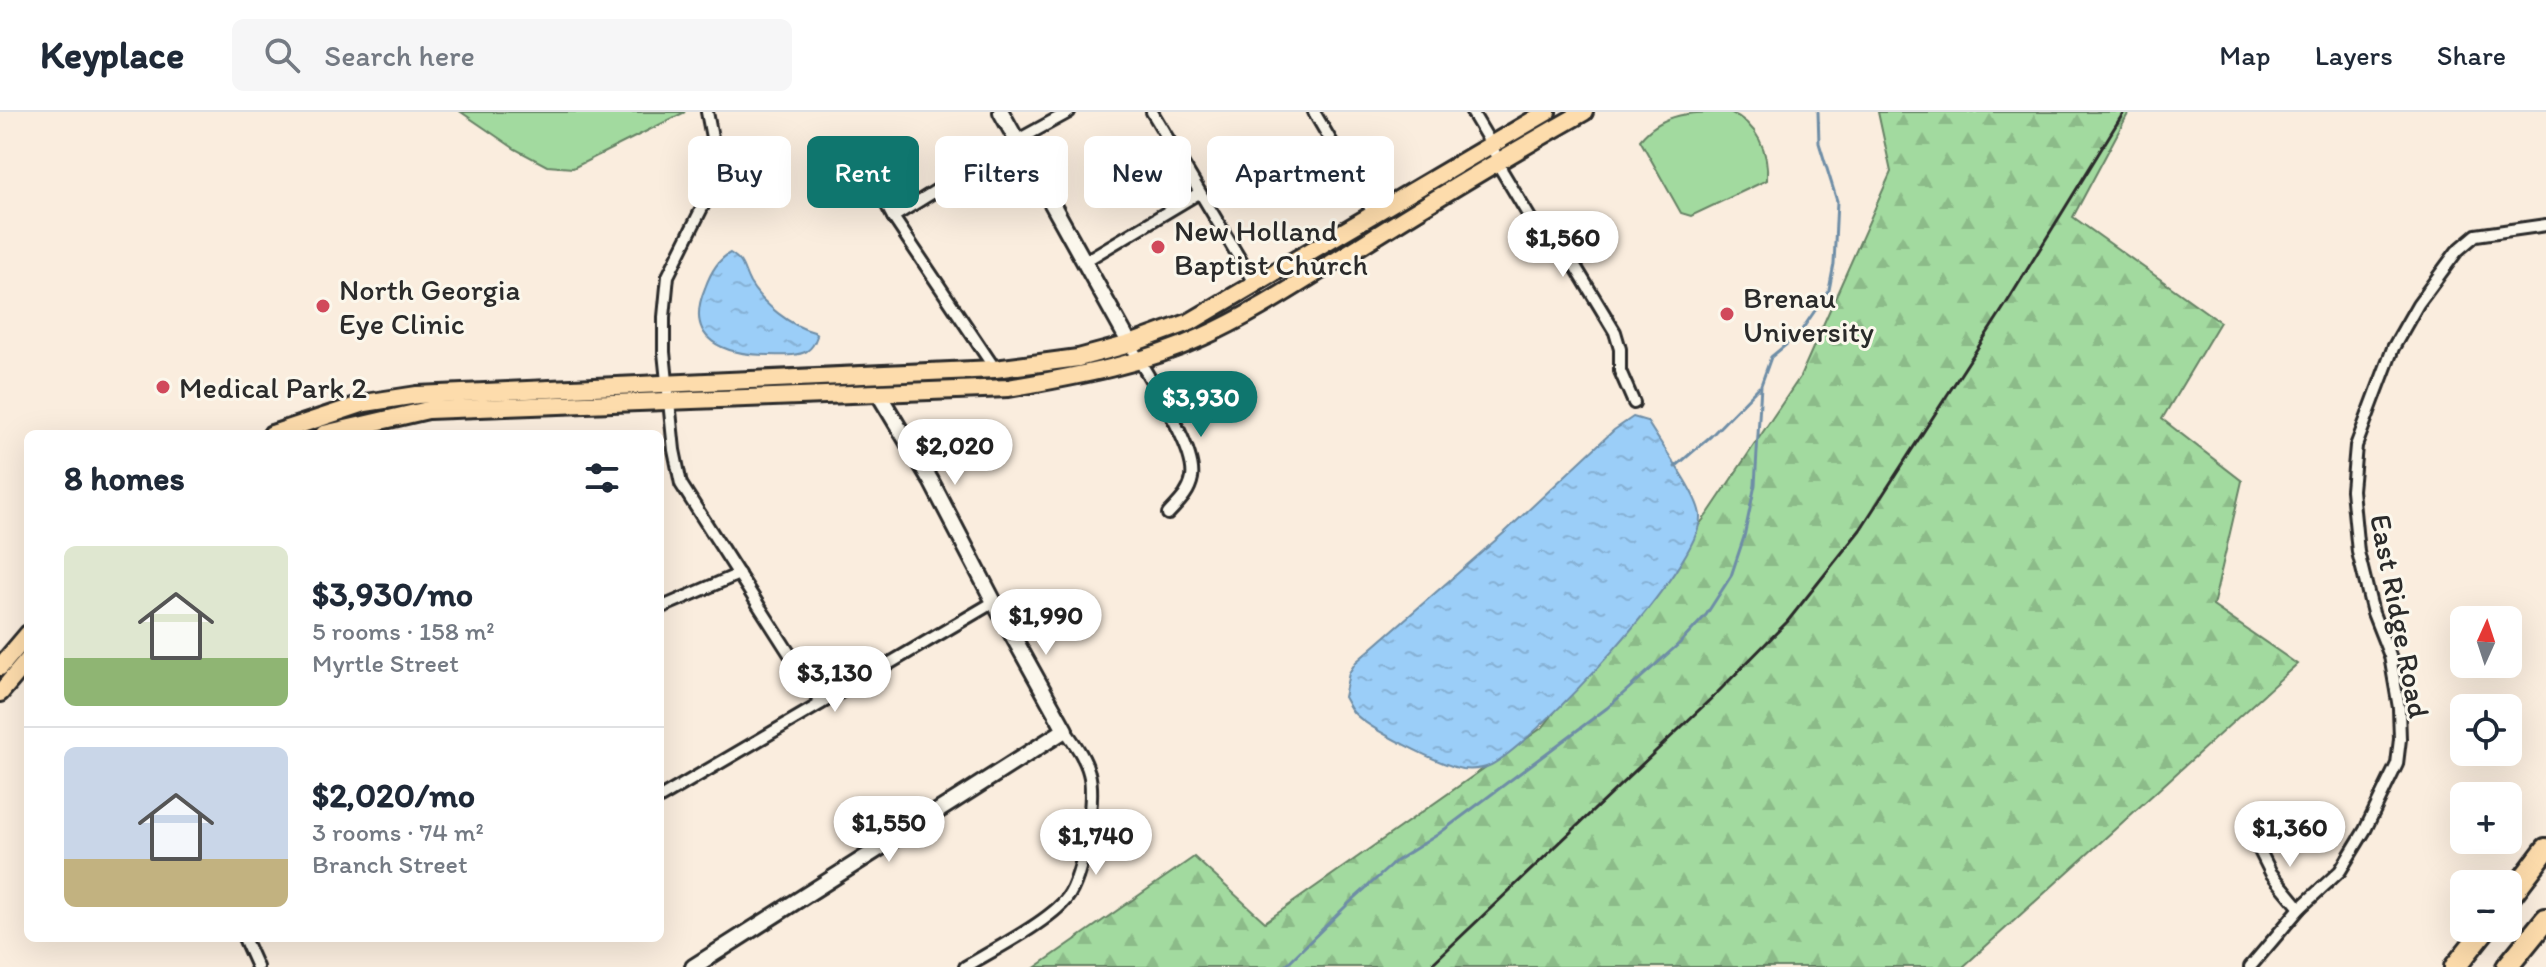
<!DOCTYPE html>
<meta charset="utf-8">
<style>
body{margin:0;font-family:Itim,sans-serif;background:#f6f6f7;color:#1f2937;height:100vh;display:flex;flex-direction:column;font-size:30px;white-space:nowrap}
*{box-sizing:border-box;margin:0}
p{font-size:26px;color:#747a83}
.icon{flex:none;width:44px;height:44px;fill:none;stroke:currentColor;stroke-width:2;stroke-linecap:round;stroke-linejoin:round}
.map{position:relative;flex:1;overflow:hidden}
.sheet{position:absolute;left:24px;top:318px;width:640px;height:512px;display:flex;flex-direction:column;background:#fff;border-radius:12px;box-shadow:0 8px 32px #0002}
.sheet>*{flex:none}
.banner{position:absolute;left:688px;top:24px;width:760px;height:72px;display:flex;gap:16px}
.needle{width:52px;rotate:3deg}
.tools{position:absolute;left:2450px;top:494px;display:grid;gap:16px}
.tools a{display:grid;place-items:center;width:72px;height:72px;border-radius:12px;background:#fff;box-shadow:0 8px 32px #0002;font-size:40px}
.price{position:absolute;translate:-50% -68px;padding:0 18px;border-radius:28px;background:#fff;color:#222;font-size:26px;line-height:52px;filter:drop-shadow(0 2px 4px #0008)}
.price::after{content:'';position:absolute;left:50%;top:48px;width:24px;height:18px;margin-left:-12px;background:inherit;clip-path:polygon(0 0,100% 0,50% 100%)}
.price.selected{background:#0f766e;color:#fff}
ul{padding:0;list-style:none}
li{display:flex;align-items:center;gap:24px;height:200px;padding:0 40px}
li+li{border-top:2px solid #e0e1e3}
li span{display:grid;place-items:center;flex:none;width:224px;height:160px;border-radius:12px;color:#555}
li>.icon{margin-inline-start:auto}
span .icon{width:96px;height:96px;fill:#fffc;stroke-width:1}
li b{font-size:34px}
h2{display:flex;justify-content:space-between;align-items:center;height:96px;padding:0 40px;font-size:34px}
.tag{padding:0 28px;border-radius:12px;background:#fff;box-shadow:0 8px 32px #0002;font-size:28px;line-height:72px}
.tag.selected{background:#0f766e;color:#fff}
header{display:flex;align-items:center;gap:48px;box-sizing:border-box;height:112px;padding:0 40px;background:#fff;border-bottom:2px solid #e0e1e3}
header strong{font-size:38px}
nav{display:flex;gap:44px;margin-inline-start:auto;font-size:28px}
.search{width:560px;height:72px;background:#f6f6f7;display:flex;align-items:center;gap:20px;box-sizing:border-box;padding:0 28px;border-radius:12px;color:#747a83;font-size:30px}
.map>svg:first-child{display:block}
</style>
<header>
<strong>Keyplace</strong>
<div class="search"><svg class="icon" aria-label="search" viewBox="0 0 24 24"><circle cx="10" cy="10" r="6"/><path d="M15 15l6 6"/></svg>Search here</div>
<nav><a>Map</a><a>Layers</a><a>Share</a></nav>
</header>
<div class="map">
<svg width="2546" height="855" viewBox="0 0 2546 855">
<defs>
<pattern id="forest-firs" width="22" height="20" patternUnits="userSpaceOnUse" patternTransform="scale(2)"><rect width="22" height="20" fill="#a2da9f"/><path d="M5 1l3.5 6h-7zM16 11l3.5 6h-7z" fill="#8cbb89"/></pattern>
<pattern id="water-ripples" width="26" height="14" patternUnits="userSpaceOnUse" patternTransform="scale(2)"><rect width="26" height="14" fill="#9bcef8"/><path d="M2 4q2-2 4 0t4 0M15 11q2-2 4 0t4 0" fill="none" stroke="#86b1d5"/></pattern>
</defs>
<rect width="100%" height="100%" fill="#faedde"/>
<filter id="ink" filterUnits="userSpaceOnUse"><feTurbulence type="fractalNoise" baseFrequency=".0125" numOctaves="2"/><feDisplacementMap in="SourceGraphic" scale="16" xChannelSelector="R" yChannelSelector="G"/><feConvolveMatrix kernelMatrix="1 2 1 2 8 2 1 2 1" color-interpolation-filters="sRGB"/></filter>
<g filter="url(#ink)">
<g fill="#a2da9f" stroke="#668265" stroke-width="2">
<path d="M 461,0 L 685,0 L 573,56 L 547,54 L 515,37 Z"/>
<path d="M 1730,0 C 1757,12 1769,39 1767,68 L 1691,104 L 1681,101 L 1640,28 C 1663,0 1692,0 1730,0 Z"/>
</g>
<path fill="url(#forest-firs)" stroke="#668265" stroke-width="2" d="M 1878,0 L 2129,0 L 2073,105 L 2220,210 L 2162,307 L 2242,369 L 2213,494 L 2297,552 L 1963,855 L 1036,855 L 1194,745 L 1265,810 L 1543,615 L 1709,400 L 1800,265 L 1891,60 Z"/>
<g fill="url(#water-ripples)" stroke="#6e8da6" stroke-width="2">
<path d="M 730,141 C 745,150 742,156 750,171 C 763,192 790,214 814,220 L 817,224 C 815,230 812,236 807,239 C 796,245 781,243 769,243 C 725,243 683,229 705,176 C 710,162 717,148 730,141 Z"/>
<path d="M 1633,305 L 1647,309 C 1659,330 1699,383 1700,404 C 1703,452 1536,630 1491,653 C 1483,657 1471,658 1462,657 C 1439,652 1369,617 1354,601 C 1350,597 1347,590 1344,585 L 1349,561 L 1356,550 L 1505,420 L 1614,318 Z"/>
</g>
<g fill="none" stroke-linecap="round" stroke-linejoin="round">
<g stroke="#6e8da6" stroke-width="3">
<path d="M 1675,355 L 1711,324 L 1759,275"/>
<path d="M 1284,855 L 1347,793 L 1396,749 L 1437,723 L 1607,596 L 1681,530 L 1706,503 L 1731,464 L 1744,425 L 1755,373 L 1761,273 L 1771,245 L 1799,222 L 1829,178 L 1834,152 L 1837,89 L 1819,31 L 1818,0"/>
</g>
<g stroke="#2b2b2b" stroke-width="16">
<g id="minor">
<path d="M 707,0 L 716,46 L 706,88 L 668,164 L 664,205 L 664,240 L 674,338 L 681,372 L 821,591"/>
<path d="M 1152,0 L 1256,174"/>
<path d="M 1314,0 L 1375,104"/>
<path d="M 1472,0 L 1491,32 L 1502,59 L 1548,136 L 1566,139 L 1615,220 L 1620,237 L 1620,259 L 1634,291"/>
<path d="M 873,68 L 893,105 L 995,257"/>
<path d="M 893,105 L 1018,28 L 1069,0"/>
<path d="M 1085,149 L 1199,81"/>
<path d="M 1130,232 C 1146,263 1197,335 1192,366 C 1189,382 1178,391 1168,402"/>
<path d="M 660,496 L 739,462"/>
<path d="M 660,686 L 994,490"/>
<path d="M 2257,733 L 2271,761 L 2300,796"/>
<path d="M 244,826 L 257,855"/>
<path d="M 965,855 C 992,839 1050,809 1067,786 C 1083,766 1096,686 1089,661 C 1085,645 1074,631 1065,618"/>
<path d="M 2250,855 L 2300,796 L 2340,759 L 2365,718 L 2397,652 L 2400,627 L 2399,596 L 2390,544 L 2373,501 L 2358,440 L 2352,378 L 2356,334 L 2393,236 L 2418,192 L 2457,139 L 2476,123 L 2546,113"/>
</g>
</g>
<g stroke="#2b2b2b" stroke-width="20">
<g id="tertiary">
<path d="M 1001,0 L 1130,232"/>
<path d="M 693,855 L 1065,618 L 994,490"/>
</g>
</g>
<g stroke="#2b2b2b" stroke-width="20">
<path id="secondary" d="M 878,281 L 931,369 L 994,490"/>
</g>
<g stroke="#2b2b2b" stroke-width="22">
<g id="primary">
<path d="M 272,322 L 365,291 L 417,283 L 995,257 L 1078,246 L 1130,232 L 1190,210 L 1547,0"/>
<path d="M 324,322 L 428,298 L 1009,276 C 1076,264 1141,253 1202,225 C 1256,201 1305,167 1355,137 C 1430,90 1506,44 1584,0"/>
<path d="M 0,555 L 28,522"/>
<path d="M 0,581 L 28,548"/>
</g>
</g>
<g stroke="#2b2b2b" stroke-width="26">
<g id="motorway">
<path d="M 2508,787 L 2546,737"/>
<path d="M 2455,855 L 2486,816"/>
<path d="M 2507,855 L 2546,807"/>
</g>
</g>
<use href="#minor" stroke="#fbf7ec" stroke-width="10"/>
<use href="#tertiary" stroke="#fbf7ec" stroke-width="14"/>
<use href="#secondary" stroke="#fbf7ec" stroke-width="14"/>
<use href="#primary" stroke="#fddcac" stroke-width="16"/>
<use href="#motorway" stroke="#fddcac" stroke-width="20"/>
<path stroke="#2b2b2b" stroke-width="3" d="M 1429,855 L 1718,580 L 1787,510 L 1860,418 L 2006,192 L 2124,0"/>
</g>
</g>
<g fill="#d1495b" stroke="#fbf7ec" stroke-width="3">
<circle cx="1158" cy="135" r="8"/>
<circle cx="323" cy="194" r="8"/>
<circle cx="1727" cy="202" r="8"/>
<circle cx="163" cy="275" r="8"/>
</g>
<g text-anchor="middle" dominant-baseline="central" stroke-width="6" stroke-linejoin="round" paint-order="stroke">
<g font-size="30" fill="#2b2b2b" stroke="#fbf7ec" text-anchor="start">
<text x="1174" y="118">New Holland<tspan x="1174" dy="34">Baptist Church</tspan></text>
<text x="339" y="177">North Georgia<tspan x="339" dy="34">Eye Clinic</tspan></text>
<text x="1743" y="185">Brenau<tspan x="1743" dy="34">University</tspan></text>
<text x="179" y="275">Medical Park 2</text>
</g>
<g font-size="30" fill="#2b2b2b" stroke="#fbf7ec">
<text transform="translate(2400 504) rotate(79)">East Ridge Road</text>
</g>
</g>
</svg>
<div class="tools">
<a><svg class="needle" viewBox="-14 -14 28 28"><path d="M0-13l5 13h-10z" fill="#e53935"/><path d="M0 13l5-13h-10z" fill="#747a83"/></svg></a>
<a><svg class="icon" aria-label="locate" viewBox="0 0 24 24"><circle cx="12" cy="12" r="6"/><path d="M12 2v4M12 18v4M2 12h4M18 12h4"/></svg></a>
<a>+</a>
<a>−</a>
</div>
<b class="price" style="left:1563px;top:167px">$1,560</b>
<b class="price selected" style="left:1201px;top:327px">$3,930</b>
<b class="price" style="left:955px;top:375px">$2,020</b>
<b class="price" style="left:1046px;top:545px">$1,990</b>
<b class="price" style="left:835px;top:602px">$3,130</b>
<b class="price" style="left:889px;top:752px">$1,550</b>
<b class="price" style="left:2290px;top:757px">$1,360</b>
<b class="price" style="left:1096px;top:765px">$1,740</b>
<div class="banner">
<a class="tag">Buy</a>
<a class="tag selected">Rent</a>
<a class="tag">Filters</a>
<a class="tag">New</a>
<a class="tag">Apartment</a>
</div>
<section class="sheet">
<h2>8 homes<svg class="icon" aria-label="filters" viewBox="0 0 24 24"><path d="M4 7h16M4 17h16"/><circle cx="9" cy="7" r="2"/><circle cx="15" cy="17" r="2"/></svg></h2>
<ul>
<li><span style="background:linear-gradient(#dfe7d0 70%,#8fb573 0)"><svg class="icon" aria-label="home" viewBox="0 0 24 24"><path d="M3 11l9-7 9 7M6 9v11h12V9"/></svg></span><div><b>$3,930/mo</b><p>5 rooms · 158 m²</p><p>Myrtle Street</p></div></li>
<li><span style="background:linear-gradient(#c9d6e8 70%,#c2b280 0)"><svg class="icon" aria-label="home" viewBox="0 0 24 24"><path d="M3 11l9-7 9 7M6 9v11h12V9"/></svg></span><div><b>$2,020/mo</b><p>3 rooms · 74 m²</p><p>Branch Street</p></div></li>
</ul>
</section>
</div>
